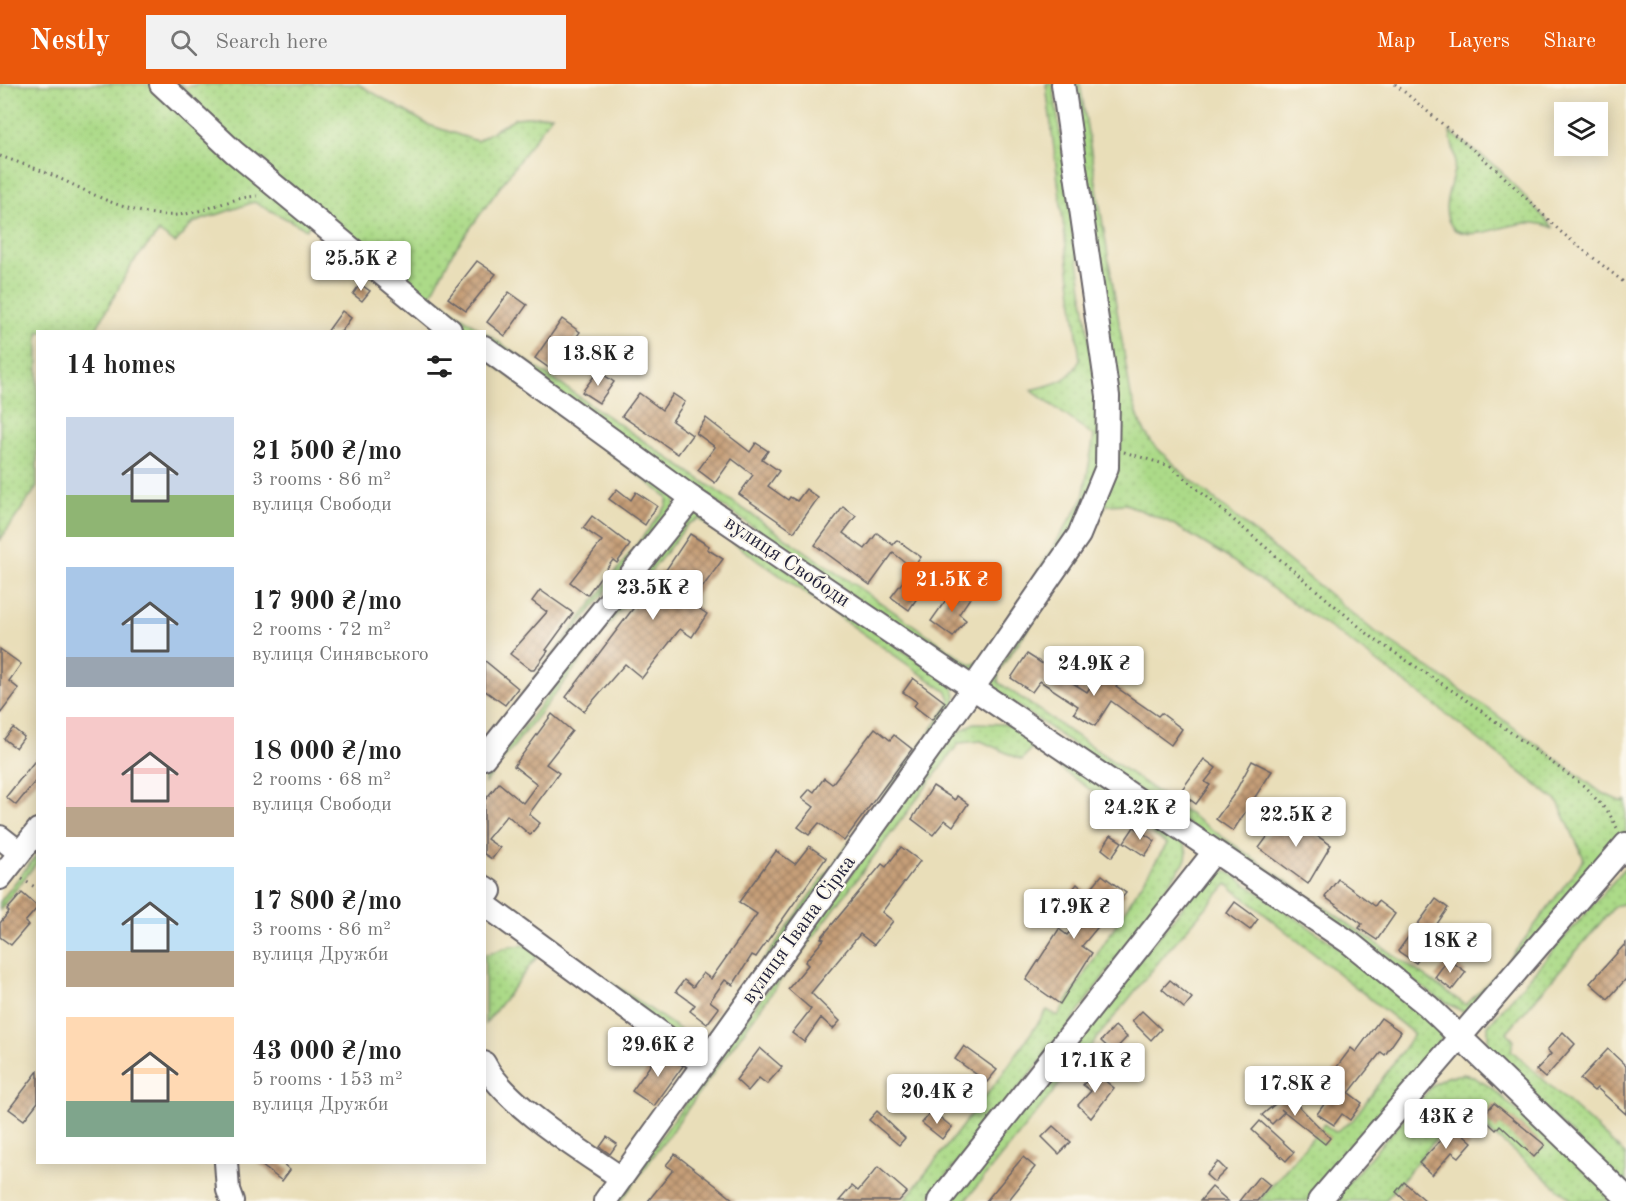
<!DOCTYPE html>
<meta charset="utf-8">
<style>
body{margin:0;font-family:"Old Standard TT",serif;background:#f2f2f2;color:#222;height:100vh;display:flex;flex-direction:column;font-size:22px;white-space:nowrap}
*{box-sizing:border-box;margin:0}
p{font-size:20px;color:#767676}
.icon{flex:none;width:33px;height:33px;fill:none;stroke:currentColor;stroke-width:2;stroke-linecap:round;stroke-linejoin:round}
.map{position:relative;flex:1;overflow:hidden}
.drawer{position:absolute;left:36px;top:246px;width:450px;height:834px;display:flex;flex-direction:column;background:#fff;border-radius:0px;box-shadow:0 3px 15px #0003}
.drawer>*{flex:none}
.controls{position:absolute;left:1554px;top:18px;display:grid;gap:12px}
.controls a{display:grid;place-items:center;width:54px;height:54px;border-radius:0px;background:#fff;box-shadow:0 3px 15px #0003;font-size:30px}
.price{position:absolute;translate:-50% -51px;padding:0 14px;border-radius:6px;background:#fff;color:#222;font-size:20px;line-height:39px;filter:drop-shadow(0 2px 3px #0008)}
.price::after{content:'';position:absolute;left:50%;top:36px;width:18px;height:14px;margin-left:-9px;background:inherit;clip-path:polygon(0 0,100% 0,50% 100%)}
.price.current{background:#ea580c;color:#fff}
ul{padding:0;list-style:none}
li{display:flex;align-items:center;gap:18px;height:150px;padding:0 30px}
li span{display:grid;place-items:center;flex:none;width:168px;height:120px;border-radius:0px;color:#555}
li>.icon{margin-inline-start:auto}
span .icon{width:72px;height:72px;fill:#fffc;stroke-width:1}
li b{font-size:26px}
h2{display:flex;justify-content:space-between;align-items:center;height:72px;padding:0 30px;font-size:26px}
header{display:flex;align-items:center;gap:36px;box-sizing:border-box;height:84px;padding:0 30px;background:#ea580c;color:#fff}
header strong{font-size:28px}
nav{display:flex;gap:33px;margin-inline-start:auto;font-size:21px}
.search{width:420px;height:54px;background:#f2f2f2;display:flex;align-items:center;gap:15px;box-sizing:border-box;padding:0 21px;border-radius:0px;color:#767676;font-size:22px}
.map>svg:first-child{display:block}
</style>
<header>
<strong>Nestly</strong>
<div class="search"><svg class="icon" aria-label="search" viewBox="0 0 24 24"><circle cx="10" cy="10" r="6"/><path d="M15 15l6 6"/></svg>Search here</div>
<nav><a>Map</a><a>Layers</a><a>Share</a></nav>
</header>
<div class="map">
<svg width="1626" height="1117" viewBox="0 0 1626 1117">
<defs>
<pattern id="green-dots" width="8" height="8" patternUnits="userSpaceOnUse" patternTransform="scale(1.5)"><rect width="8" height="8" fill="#acda88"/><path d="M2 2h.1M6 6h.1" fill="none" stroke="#94bb76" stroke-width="1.8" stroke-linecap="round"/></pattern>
<pattern id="building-cross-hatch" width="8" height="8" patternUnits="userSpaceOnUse" patternTransform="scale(1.5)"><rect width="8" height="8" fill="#c69f78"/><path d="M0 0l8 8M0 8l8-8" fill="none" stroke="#a08164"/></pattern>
</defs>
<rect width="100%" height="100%" fill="#fbf7ec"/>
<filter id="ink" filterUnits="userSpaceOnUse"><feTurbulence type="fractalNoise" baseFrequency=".0167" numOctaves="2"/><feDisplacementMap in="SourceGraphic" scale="12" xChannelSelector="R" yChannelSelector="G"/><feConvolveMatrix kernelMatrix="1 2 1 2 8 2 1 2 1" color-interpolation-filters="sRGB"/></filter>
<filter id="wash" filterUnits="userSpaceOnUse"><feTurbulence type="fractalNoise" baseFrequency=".008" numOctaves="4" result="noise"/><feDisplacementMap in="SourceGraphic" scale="24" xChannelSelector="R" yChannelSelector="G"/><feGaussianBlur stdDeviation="1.35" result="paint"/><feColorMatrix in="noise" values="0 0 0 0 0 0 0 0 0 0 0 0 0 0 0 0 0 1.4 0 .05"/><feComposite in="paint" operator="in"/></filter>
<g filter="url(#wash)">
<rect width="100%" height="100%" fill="#e9deb9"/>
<g fill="url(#green-dots)" stroke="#677e62" stroke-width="1.5" fill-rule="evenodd">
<path d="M 0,0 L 182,0 L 185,4 L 197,0 L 358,0 L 429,41 L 477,57 L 515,34 L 552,31 L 453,168 L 431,211 L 484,248 L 470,247 L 436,224 L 319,129 L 306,145 L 254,118 L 193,139 L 175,159 L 159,148 L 132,180 L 95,247 L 38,248 L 37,403 L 0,456 Z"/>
<path d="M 1046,0 L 1053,0 L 1100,332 L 1103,375 L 1076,444 L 981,585 L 966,590 L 484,257 L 484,248 L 972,581 L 983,576 L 1083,415 L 1094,352 L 1031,306 C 1054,300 1069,298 1080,276 Z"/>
<path d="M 1066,0 L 1080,0 L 1131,312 L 1142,343 L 1152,359 L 1185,391 L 1370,544 L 1493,628 L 1602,709 L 1622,718 L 1626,716 L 1626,759 L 1467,930 L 1438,914 L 995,606 L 992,601 L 994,592 L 1102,421 L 1117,383 ZM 1126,420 L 1173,440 L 1228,474 L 1349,557 L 1431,618 L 1558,718 L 1584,775 L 1506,880 L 1466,921 L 998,598 L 999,587 L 1060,498 L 1106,421 Z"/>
<path d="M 1450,48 L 1500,86 L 1554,144 C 1514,127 1488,160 1455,146 C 1435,127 1455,98 1455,77 C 1455,67 1451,58 1450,48 Z"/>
<path d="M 485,274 L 676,413 L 675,421 L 505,633 L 667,421 L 667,413 Z"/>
<path d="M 694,428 L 719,438 L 951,600 L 956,610 L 955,619 L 706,964 L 688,962 L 634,926 L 493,821 L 492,816 L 702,961 L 947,624 L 950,615 L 947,608 L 699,435 L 688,440 L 485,699 L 485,693 L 687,431 Z"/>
<path d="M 974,639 L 1003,640 L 1018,644 L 1183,758 C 1187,765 1188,770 1185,777 L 1063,950 L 926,1117 L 904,1117 L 1001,992 L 1047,926 L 1058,932 L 1167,760 L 1031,664 L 1022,676 L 981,657 L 959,659 L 778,900 L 621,1117 L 615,1117 L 942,664 L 954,651 Z"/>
<path d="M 37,770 L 37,778 L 0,826 L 0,818 Z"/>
<path d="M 1626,783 L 1626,819 L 1615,822 L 1507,948 L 1514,957 L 1511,966 L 1626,1071 L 1626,1105 L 1488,967 L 1488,941 Z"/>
<path d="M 1221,787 L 1227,787 L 1373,887 L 1441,948 L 1441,962 L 1311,1117 L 1259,1117 L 1324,1040 L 1335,1048 L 1353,1036 L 1414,950 L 1227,800 L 1170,864 L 965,1117 L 944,1117 L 1206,794 Z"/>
<path d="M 530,861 L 540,869 L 485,940 L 485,871 L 511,862 Z"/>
<path d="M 1463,990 L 1472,992 L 1492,1004 L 1617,1117 L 1573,1117 L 1461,1024 L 1385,1117 L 1332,1117 L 1434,1000 L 1446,993 Z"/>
</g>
<g id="blocks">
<g fill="url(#building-cross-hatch)">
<path d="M 477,177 L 496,190 L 466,227 L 448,214 Z"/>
<path d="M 360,200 L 370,207 L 362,217 L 353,210 Z"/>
<path d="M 509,208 L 527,221 L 505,252 L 487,238 Z"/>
<path d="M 342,227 L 351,234 L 341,248 L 327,248 Z"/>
<path d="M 562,235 L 580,248 L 567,266 L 571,269 L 556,289 L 535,274 Z"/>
<path d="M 598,287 L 614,298 L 599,319 L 582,308 Z"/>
<path d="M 639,309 L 662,326 L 673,310 L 685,318 L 672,337 L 692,351 L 678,370 L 622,332 Z"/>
<path d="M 706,334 L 750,368 L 756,359 L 768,367 L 762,375 L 779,387 L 768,402 L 788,416 L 790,413 L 797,417 L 806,405 L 818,414 L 794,448 L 739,410 L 753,391 L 732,375 L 715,399 L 698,386 L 715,363 L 696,349 Z"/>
<path d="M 617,405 L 631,416 L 636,408 L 657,422 L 645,441 L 609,415 Z"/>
<path d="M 843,423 L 856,432 L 843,449 L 865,465 L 877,449 L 893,461 L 897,456 L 921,473 L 913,484 L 893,469 L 870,501 L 815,461 Z"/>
<path d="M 592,432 L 630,461 L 617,479 L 613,476 L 587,511 L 570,498 L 602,457 L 583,444 Z"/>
<path d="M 690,450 L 709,462 L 707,465 L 723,475 L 691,519 L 707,530 L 692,553 L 680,545 L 642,594 L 625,580 L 584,627 L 566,613 L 635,522 L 637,524 L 661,487 L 664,489 Z"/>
<path d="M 940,489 L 956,500 L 949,511 L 933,499 Z"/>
<path d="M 907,492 L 924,504 L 909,526 L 891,513 Z"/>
<path d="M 955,503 L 970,514 L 959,530 L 966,536 L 953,553 L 931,537 Z"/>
<path d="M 540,506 L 573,529 L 546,566 L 548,567 L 534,586 L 531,586 L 510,570 L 547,528 L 532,517 Z"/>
<path d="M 0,565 L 21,580 L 9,597 L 19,605 L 0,630 Z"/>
<path d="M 1027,570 L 1087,608 L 1101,586 L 1120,597 L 1116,603 L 1158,632 L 1161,629 L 1182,645 L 1171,661 L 1111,617 L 1095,642 L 1074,629 L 1078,622 L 1040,597 L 1032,608 L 1011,594 Z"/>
<path d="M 484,576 L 518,604 L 505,621 L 484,606 Z"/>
<path d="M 913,594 L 945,618 L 932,636 L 914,622 L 917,618 L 903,608 Z"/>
<path d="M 552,630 L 572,647 L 546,680 L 559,689 L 529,730 L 540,739 L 530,751 L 507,731 L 487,755 L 500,764 L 492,775 L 484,770 L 484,717 L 499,699 L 523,719 L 537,700 L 514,682 Z"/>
<path d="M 13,644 L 24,653 L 16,664 L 4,655 Z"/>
<path d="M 875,644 L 890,656 L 894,651 L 912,665 L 844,757 L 819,739 L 809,751 L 798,743 L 814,723 L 802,714 L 810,705 L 814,708 L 824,694 L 832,700 Z"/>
<path d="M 38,673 L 38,694 L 16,721 L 6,713 Z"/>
<path d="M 1204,675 L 1216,684 L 1205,698 L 1210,701 L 1196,720 L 1180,708 Z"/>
<path d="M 1252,677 L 1272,687 L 1233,747 L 1216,735 L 1234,710 Z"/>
<path d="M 933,702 L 955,716 L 957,712 L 968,720 L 953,742 L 945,736 L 933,751 L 912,735 Z"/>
<path d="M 1284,730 L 1331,761 L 1308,800 L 1259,764 Z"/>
<path d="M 1134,743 L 1155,757 L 1145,772 L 1124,758 Z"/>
<path d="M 1111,751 L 1122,758 L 1112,773 L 1102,765 Z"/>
<path d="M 809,762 L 826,774 L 756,873 L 752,871 L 733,901 L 725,896 L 710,917 L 719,924 L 707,940 L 690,927 L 695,921 L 676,907 L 684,896 L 693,903 L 703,889 L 711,895 L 757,830 L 739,818 L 776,767 L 795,780 Z"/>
<path d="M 901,763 L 920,777 L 882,828 L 893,837 L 874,861 L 860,850 L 811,909 L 840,937 L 833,945 L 821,934 L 804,958 L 792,949 L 811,925 L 788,905 L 808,881 L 805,878 L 824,855 L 821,854 L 882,780 L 886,783 Z"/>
<path d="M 1102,791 L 1126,809 L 1082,862 L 1092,869 L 1060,920 L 1026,896 L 1059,845 L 1067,851 L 1084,832 L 1064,816 L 1077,800 L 1087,809 Z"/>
<path d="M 1338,795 L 1375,822 L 1378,817 L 1395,830 L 1377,856 L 1359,844 L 1362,840 L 1325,813 Z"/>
<path d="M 22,809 L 38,823 L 25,838 L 28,841 L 11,861 L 0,853 L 0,839 L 9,828 L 7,826 Z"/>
<path d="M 1436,815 L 1448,824 L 1425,857 L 1429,860 L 1416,879 L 1398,867 Z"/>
<path d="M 1235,818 L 1258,835 L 1250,846 L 1227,829 Z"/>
<path d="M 1626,859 L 1626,895 L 1608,915 L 1590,899 Z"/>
<path d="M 1448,875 L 1466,888 L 1452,906 L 1435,893 Z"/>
<path d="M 1170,896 L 1192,914 L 1184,924 L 1162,905 Z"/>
<path d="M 1142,927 L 1161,945 L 1151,956 L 1132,937 Z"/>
<path d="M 1381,934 L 1401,948 L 1385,971 L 1381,968 L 1349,1009 L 1362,1019 L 1350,1036 L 1342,1030 L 1334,1041 L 1317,1030 L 1330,1012 L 1321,1004 L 1351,964 L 1356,968 Z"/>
<path d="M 1115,942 L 1127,953 L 1113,968 L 1101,957 Z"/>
<path d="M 1563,948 L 1575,960 L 1545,994 L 1536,986 L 1551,970 L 1547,966 Z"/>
<path d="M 964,962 L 997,986 L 987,998 L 955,975 Z"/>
<path d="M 760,964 L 782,983 L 767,1000 L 759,994 L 748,1007 L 736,996 Z"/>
<path d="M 1608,965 L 1626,982 L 1626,1030 L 1597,1004 L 1594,1007 L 1580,995 Z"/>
<path d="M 661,966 L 683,982 L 654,1022 L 632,1007 Z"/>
<path d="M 38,987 L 38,1018 L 24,1036 L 9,1025 Z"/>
<path d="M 1094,988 L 1114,1004 L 1091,1034 L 1078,1021 L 1091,1007 L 1083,1001 Z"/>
<path d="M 1287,1010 L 1330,1054 L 1325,1060 L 1281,1025 L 1284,1028 L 1272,1040 L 1262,1031 Z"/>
<path d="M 1494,1019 L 1545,1061 L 1534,1073 L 1500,1041 L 1496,1046 L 1482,1033 Z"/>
<path d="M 877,1027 L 905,1054 L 899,1061 L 869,1036 Z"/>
<path d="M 932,1027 L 952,1043 L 942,1055 L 922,1039 Z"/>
<path d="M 1260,1037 L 1294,1068 L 1286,1077 L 1252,1046 Z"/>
<path d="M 1053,1042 L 1071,1058 L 1059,1070 L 1042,1053 Z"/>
<path d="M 1454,1042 L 1472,1058 L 1459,1073 L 1452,1068 L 1432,1091 L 1419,1079 Z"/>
<path d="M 607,1053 L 617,1060 L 610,1070 L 600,1063 Z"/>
<path d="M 675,1070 L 714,1100 L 735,1117 L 648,1117 L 673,1086 L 666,1081 Z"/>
<path d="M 1023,1073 L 1035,1083 L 1008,1117 L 986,1117 Z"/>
<path d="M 257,1078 L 281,1078 L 290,1086 L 282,1097 Z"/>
<path d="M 1218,1078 L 1226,1086 L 1214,1098 L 1206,1091 Z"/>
<path d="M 878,1083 L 907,1108 L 899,1117 L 839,1117 L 852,1102 L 858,1107 Z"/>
<path d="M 1259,1092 L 1270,1101 L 1257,1117 L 1239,1117 Z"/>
<path d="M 1404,1098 L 1426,1117 L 1406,1117 L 1396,1108 Z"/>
<path d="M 1212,1103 L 1228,1117 L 1200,1117 Z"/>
</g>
</g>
</g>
<g filter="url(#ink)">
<use href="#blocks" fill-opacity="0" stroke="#686467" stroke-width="1.5"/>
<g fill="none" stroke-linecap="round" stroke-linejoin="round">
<g stroke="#686467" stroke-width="26">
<g id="minor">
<path d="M 161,0 L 234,68 L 450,246"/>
<path d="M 484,263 L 692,414 L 1350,859 L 1428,922 L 1626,1113"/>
<path d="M 484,674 L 692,414"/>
<path d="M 0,753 L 19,768"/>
<path d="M 0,794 L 38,746"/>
<path d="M 484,803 L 490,807 L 484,814"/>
<path d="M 484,820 L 703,980"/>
<path d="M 484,979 C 505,1021 582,1067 621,1094"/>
<path d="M 226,1078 L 228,1106 L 232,1117"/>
<path d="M 605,1117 L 973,604 L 1079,451 L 1107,383 L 1108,312 L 1063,0"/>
<path d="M 939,1117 L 1214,768"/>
<path d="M 1319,1117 L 1626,760"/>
</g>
</g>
<g stroke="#686467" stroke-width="3" stroke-dasharray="1.5 4.5" stroke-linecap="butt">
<path d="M 1395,0 L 1498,87 L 1561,148 L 1626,200"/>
<path d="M 0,72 C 17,78 35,84 52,91 C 88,107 122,128 163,131 C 197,134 225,114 257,112"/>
<path d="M 1124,368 L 1170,382 L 1374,555 L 1465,615 L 1584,702 L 1609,729 L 1617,744"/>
<path d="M 22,795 L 38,805"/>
</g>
<use href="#minor" stroke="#fff" stroke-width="22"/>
</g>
</g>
<g text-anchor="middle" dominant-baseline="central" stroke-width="4.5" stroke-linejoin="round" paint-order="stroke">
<g font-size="21" fill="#22223b" stroke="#fbf7ec">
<text transform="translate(787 478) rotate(34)">вулиця Свободи</text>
<text transform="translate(799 846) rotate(-54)">вулиця Івана Сірка</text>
</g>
</g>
</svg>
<div class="controls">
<a><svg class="icon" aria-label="layers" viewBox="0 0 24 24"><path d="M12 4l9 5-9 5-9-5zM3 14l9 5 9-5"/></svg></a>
</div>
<b class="price" style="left:361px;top:208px">25.5K ₴</b>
<b class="price" style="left:598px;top:303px">13.8K ₴</b>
<b class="price current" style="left:952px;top:529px">21.5K ₴</b>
<b class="price" style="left:653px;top:537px">23.5K ₴</b>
<b class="price" style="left:1094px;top:613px">24.9K ₴</b>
<b class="price" style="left:1140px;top:757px">24.2K ₴</b>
<b class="price" style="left:1296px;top:764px">22.5K ₴</b>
<b class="price" style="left:1074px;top:856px">17.9K ₴</b>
<b class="price" style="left:1450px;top:890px">18K ₴</b>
<b class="price" style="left:658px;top:994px">29.6K ₴</b>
<b class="price" style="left:1095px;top:1010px">17.1K ₴</b>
<b class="price" style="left:1295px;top:1033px">17.8K ₴</b>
<b class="price" style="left:937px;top:1041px">20.4K ₴</b>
<b class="price" style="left:1446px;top:1066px">43K ₴</b>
<section class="drawer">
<h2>14 homes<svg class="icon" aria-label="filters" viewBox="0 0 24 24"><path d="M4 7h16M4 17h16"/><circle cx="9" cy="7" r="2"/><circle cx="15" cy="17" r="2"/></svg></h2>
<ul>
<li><span style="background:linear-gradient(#c9d6e8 65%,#8fb573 0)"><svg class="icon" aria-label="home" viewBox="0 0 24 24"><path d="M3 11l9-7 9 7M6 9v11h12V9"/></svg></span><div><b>21 500 ₴/mo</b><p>3 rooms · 86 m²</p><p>вулиця Свободи</p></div></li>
<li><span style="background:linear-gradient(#a9c7e8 75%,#9aa5b1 0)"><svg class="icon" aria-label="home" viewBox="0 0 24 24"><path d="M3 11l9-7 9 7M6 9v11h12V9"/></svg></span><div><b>17 900 ₴/mo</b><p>2 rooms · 72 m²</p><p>вулиця Синявського</p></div></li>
<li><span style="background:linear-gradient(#f6c9c9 75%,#b9a48a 0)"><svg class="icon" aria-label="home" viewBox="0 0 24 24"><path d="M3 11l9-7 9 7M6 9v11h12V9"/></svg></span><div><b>18 000 ₴/mo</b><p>2 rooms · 68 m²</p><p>вулиця Свободи</p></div></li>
<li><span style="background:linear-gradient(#bfe0f5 70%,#b9a48a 0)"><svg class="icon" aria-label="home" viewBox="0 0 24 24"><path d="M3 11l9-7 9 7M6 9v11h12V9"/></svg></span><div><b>17 800 ₴/mo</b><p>3 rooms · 86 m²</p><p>вулиця Дружби</p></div></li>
<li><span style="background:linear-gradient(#ffd9b3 70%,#7fa58c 0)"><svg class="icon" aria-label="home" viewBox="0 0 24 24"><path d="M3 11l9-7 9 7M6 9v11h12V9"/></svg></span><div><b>43 000 ₴/mo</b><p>5 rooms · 153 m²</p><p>вулиця Дружби</p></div></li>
</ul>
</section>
</div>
